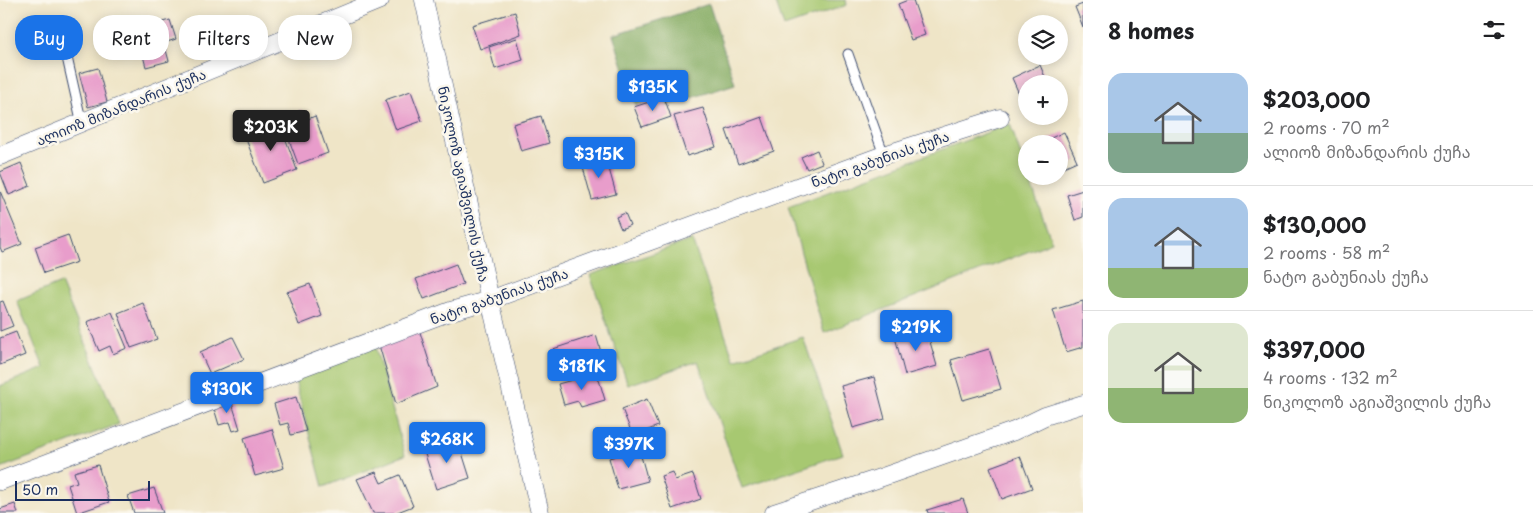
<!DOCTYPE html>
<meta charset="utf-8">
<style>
body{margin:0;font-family:"Playpen Sans","Noto Sans Georgian",sans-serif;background:#f6f6f6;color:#202124;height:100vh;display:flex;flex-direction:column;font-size:19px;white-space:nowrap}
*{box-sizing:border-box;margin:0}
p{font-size:16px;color:#757577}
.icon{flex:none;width:28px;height:28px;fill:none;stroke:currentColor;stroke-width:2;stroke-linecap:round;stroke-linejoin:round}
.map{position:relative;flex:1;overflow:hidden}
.panel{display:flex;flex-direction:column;background:#fff;width:450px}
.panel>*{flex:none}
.banner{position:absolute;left:15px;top:15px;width:475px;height:45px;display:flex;gap:10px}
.fabs{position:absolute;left:1018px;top:15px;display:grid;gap:10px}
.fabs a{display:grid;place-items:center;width:50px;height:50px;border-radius:50%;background:#fff;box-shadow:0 2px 12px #0003;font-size:25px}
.scale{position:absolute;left:15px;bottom:12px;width:135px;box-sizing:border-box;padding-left:5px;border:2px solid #1b2f5e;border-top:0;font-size:14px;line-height:18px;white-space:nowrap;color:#1b2f5e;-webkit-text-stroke:4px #fbf7ec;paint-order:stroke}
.price{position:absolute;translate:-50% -42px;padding:0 11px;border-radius:5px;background:#1a73e8;color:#fff;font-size:16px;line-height:32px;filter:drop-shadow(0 1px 2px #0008)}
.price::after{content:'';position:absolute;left:50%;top:30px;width:15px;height:11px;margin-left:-8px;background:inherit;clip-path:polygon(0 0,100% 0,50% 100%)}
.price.active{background:#222;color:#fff}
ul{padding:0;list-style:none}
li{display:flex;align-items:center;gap:15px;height:125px;padding:0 25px}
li+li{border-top:1px solid #e0e0e0}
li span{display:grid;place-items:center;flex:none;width:140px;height:100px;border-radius:15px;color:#555}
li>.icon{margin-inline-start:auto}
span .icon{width:60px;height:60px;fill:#fffc;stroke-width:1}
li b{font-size:21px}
h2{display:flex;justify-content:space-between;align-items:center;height:60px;padding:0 25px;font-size:21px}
.tag{padding:0 18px;border-radius:20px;background:#fff;box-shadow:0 2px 12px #0003;font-size:18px;line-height:45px}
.tag.active{background:#1a73e8;color:#fff}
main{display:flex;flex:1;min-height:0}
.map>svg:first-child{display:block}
</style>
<main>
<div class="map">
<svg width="1083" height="513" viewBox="0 0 1083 513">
<rect width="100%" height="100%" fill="#fbf7ec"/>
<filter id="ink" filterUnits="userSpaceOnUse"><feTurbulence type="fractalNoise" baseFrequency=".02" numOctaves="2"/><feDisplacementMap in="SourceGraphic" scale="10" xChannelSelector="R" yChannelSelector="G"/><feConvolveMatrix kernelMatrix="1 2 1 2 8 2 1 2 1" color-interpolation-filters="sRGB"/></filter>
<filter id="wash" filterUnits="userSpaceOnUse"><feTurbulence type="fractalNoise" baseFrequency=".0096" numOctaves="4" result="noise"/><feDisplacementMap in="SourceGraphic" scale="20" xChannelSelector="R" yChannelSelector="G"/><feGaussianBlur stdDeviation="1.12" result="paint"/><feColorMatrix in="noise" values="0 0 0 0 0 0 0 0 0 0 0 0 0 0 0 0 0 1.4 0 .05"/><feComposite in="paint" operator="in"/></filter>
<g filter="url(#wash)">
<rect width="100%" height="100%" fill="#efe5c7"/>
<g fill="#a7c871" stroke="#617c68">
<path d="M 775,0 L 846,0 L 847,5 L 784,27 Z"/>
<path d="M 1010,124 L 1026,170 L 1026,176 L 1028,176 L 1052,242 L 824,333 L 788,207 Z"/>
<path d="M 692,240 L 734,360 L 803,337 L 843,454 L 742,488 L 698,361 L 628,385 L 590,275 Z"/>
<path d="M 61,283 L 119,424 L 0,468 L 0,386 L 44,368 L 17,301 Z"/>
<path d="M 375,346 L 405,455 L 323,487 L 294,377 Z"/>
</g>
<path fill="#85ac63" stroke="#506e60" d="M 709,4 L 735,84 L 639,115 L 613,35 Z"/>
<g id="blocks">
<g fill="#e89dcb">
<path d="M 908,0 L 913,0 L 925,35 L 911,40 L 898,4 Z"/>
<path d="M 1083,4 L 1083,27 L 1075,7 Z"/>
<path d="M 515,12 L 521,34 L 480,49 L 472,25 Z"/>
<path d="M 170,20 L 176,39 L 164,43 L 169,61 L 146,67 L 136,29 Z"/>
<path d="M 517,38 L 523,60 L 495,69 L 489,47 Z"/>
<path d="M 1040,65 L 1048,84 L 1026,84 L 1026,109 L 1012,78 Z"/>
<path d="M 98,68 L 107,102 L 88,107 L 79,73 Z"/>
<path d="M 411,91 L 422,121 L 396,130 L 385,100 Z"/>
<path d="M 664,97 L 671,117 L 642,127 L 634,107 Z"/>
<path d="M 703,108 L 716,147 L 687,156 L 674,116 Z"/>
<path d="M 302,110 L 306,120 L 315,116 L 328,153 L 298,164 L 281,118 Z"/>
<path d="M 541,116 L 549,143 L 521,151 L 513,124 Z"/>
<path d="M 762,117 L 774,151 L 738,164 L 726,130 Z"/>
<path d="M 279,121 L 297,170 L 263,183 L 244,134 Z"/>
<path d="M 1064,132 L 1077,161 L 1059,169 L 1059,144 L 1038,144 Z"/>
<path d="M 817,150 L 822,163 L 807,169 L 801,157 Z"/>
<path d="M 606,158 L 616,194 L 592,200 L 582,164 Z"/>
<path d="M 21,163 L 30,186 L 9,195 L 0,172 Z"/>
<path d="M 1083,190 L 1083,217 L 1075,220 L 1067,195 Z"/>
<path d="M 0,191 L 22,244 L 2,252 L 0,247 Z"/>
<path d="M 625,213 L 630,225 L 621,229 L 616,217 Z"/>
<path d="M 68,235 L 77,262 L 44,273 L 35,247 Z"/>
<path d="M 456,264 L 463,284 L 424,299 L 416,279 Z"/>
<path d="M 310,284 L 322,316 L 299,325 L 287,292 Z"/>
<path d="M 3,301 L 13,326 L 0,331 L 0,302 Z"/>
<path d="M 1083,301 L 1083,347 L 1066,352 L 1053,310 Z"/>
<path d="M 143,303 L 157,339 L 131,348 L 118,313 Z"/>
<path d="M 112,312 L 127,348 L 113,354 L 110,346 L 99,351 L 87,322 Z"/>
<path d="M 926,328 L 937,366 L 905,375 L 895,337 Z"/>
<path d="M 419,329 L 437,387 L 396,404 L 379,345 Z"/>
<path d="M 16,332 L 25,355 L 0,365 L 0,338 Z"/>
<path d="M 596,335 L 605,366 L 560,377 L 553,349 Z"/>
<path d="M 233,337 L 244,359 L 210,374 L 200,352 Z"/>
<path d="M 989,349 L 1001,389 L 963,400 L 951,360 Z"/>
<path d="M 597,373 L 605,400 L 581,407 L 578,401 L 564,405 L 558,384 Z"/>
<path d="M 874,377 L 885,419 L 853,428 L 841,386 Z"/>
<path d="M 296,397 L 306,431 L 291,435 L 288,423 L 280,425 L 274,404 Z"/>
<path d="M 647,399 L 658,426 L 633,436 L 622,409 Z"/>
<path d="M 231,400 L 240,429 L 233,431 L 230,422 L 219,425 L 213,405 Z"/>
<path d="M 272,429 L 284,468 L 255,476 L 244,438 Z"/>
<path d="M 458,440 L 470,478 L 436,489 L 424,451 Z"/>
<path d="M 639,449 L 648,481 L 618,489 L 609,458 Z"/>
<path d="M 1020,456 L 1032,488 L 1002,499 L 990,467 Z"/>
<path d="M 98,465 L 109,502 L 77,513 L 68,485 L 77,482 L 74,472 Z"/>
<path d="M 376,472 L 381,483 L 400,475 L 413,506 L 395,513 L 373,513 L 357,479 Z"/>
<path d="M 672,472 L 675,480 L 693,474 L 701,499 L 672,509 L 661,476 Z"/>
<path d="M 154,488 L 163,513 L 134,513 L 128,496 Z"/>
<path d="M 963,499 L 968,513 L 928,513 L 927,510 Z"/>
<path d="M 15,504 L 18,513 L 0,513 L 0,509 Z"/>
</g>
</g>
</g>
<g filter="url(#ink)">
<use href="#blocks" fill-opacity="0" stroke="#3b4a6e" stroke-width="1"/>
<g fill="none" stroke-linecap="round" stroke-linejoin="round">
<g stroke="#3b4a6e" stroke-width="11">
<g id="service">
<path d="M 59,22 L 82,124"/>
<path d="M 848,54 L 884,155"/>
</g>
</g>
<g stroke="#3b4a6e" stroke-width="19">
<g id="minor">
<path d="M 424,0 L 490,300 L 540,513"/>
<path d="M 0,156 L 380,0"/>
<path d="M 0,481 L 451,311 L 490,300 L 884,155 L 1000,118"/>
<path d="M 774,513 L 874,480 L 1014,431 L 1045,416 L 1083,404"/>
</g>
</g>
<use href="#service" stroke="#fff" stroke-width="9"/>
<use href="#minor" stroke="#fff" stroke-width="18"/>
</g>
</g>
<g text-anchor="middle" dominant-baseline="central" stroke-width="5" stroke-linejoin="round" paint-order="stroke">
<g font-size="14" fill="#1b2f5e" stroke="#fbf7ec">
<text transform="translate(121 107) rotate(-22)">ალიოზ მიზანდარის ქუჩა</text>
<text transform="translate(880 159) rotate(-19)">ნატო გაბუნიას ქუჩა</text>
<text transform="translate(464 184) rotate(78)">ნიკოლოზ აგიაშვილის ქუჩა</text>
<text transform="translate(499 296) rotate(-19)">ნატო გაბუნიას ქუჩა</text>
</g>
</g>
</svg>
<div class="fabs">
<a><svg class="icon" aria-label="layers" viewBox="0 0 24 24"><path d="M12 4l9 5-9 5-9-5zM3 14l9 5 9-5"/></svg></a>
<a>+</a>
<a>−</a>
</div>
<div class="scale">50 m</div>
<b class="price" style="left:653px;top:112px">$135K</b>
<b class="price active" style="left:271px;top:152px">$203K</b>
<b class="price" style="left:599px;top:179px">$315K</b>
<b class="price" style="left:916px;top:352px">$219K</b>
<b class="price" style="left:582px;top:391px">$181K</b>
<b class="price" style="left:227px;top:414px">$130K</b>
<b class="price" style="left:447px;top:464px">$268K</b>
<b class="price" style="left:629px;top:469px">$397K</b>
<div class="banner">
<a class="tag active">Buy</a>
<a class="tag">Rent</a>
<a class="tag">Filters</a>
<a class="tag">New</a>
</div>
</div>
<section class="panel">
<h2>8 homes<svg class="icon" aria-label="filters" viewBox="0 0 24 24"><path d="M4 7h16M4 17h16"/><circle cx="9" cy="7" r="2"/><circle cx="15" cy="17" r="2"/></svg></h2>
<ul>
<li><span style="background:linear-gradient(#a9c7e8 60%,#7fa58c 0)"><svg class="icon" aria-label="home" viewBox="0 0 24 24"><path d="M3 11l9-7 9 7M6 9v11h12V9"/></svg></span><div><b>$203,000</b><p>2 rooms · 70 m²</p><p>ალიოზ მიზანდარის ქუჩა</p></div></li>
<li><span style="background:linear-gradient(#a9c7e8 70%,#8fb573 0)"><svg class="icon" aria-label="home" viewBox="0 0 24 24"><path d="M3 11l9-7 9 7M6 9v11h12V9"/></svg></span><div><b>$130,000</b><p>2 rooms · 58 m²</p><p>ნატო გაბუნიას ქუჩა</p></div></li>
<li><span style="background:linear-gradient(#dfe7d0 65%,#8fb573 0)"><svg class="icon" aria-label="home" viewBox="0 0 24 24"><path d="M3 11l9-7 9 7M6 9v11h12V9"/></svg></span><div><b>$397,000</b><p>4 rooms · 132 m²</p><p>ნიკოლოზ აგიაშვილის ქუჩა</p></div></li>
</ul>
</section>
</main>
